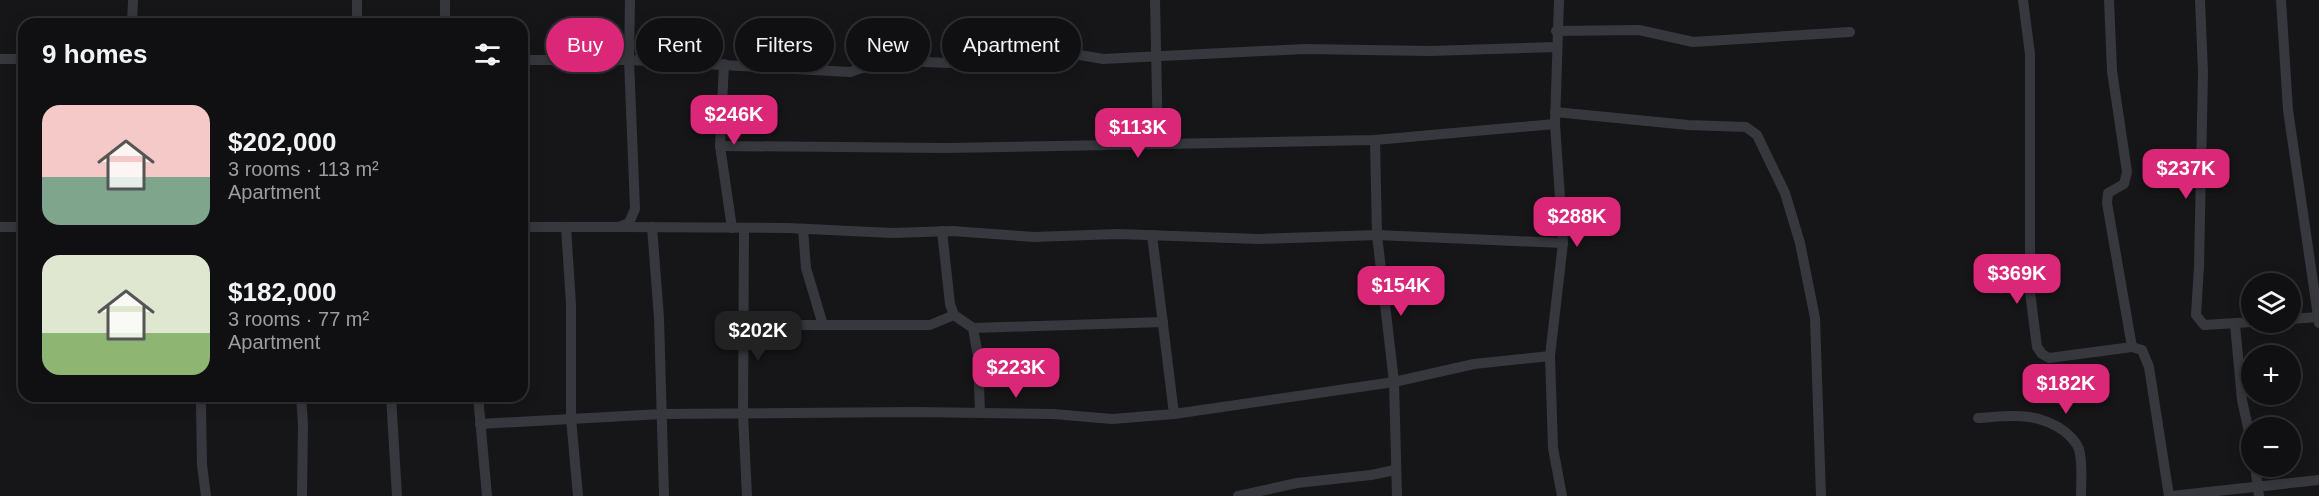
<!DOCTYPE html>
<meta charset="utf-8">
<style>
body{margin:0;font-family:Helvetica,sans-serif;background:#1e1e20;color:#f1f3f6;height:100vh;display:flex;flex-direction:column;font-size:22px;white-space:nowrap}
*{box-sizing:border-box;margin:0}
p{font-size:20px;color:#9c9d9f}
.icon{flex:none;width:33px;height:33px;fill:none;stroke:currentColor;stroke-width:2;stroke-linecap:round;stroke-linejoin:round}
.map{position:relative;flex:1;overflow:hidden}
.side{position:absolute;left:18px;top:18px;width:510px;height:384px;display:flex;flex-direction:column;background:#101012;border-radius:18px;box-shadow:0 3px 15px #0003,0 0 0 2px #303032}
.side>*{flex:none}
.hud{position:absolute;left:546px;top:18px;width:570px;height:54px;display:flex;gap:12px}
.controls{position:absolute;left:2241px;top:273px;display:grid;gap:12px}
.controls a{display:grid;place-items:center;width:60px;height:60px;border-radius:50%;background:#101012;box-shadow:0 3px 15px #0003,0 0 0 2px #303032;font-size:30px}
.price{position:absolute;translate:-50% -51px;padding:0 14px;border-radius:12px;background:#db2777;color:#fff;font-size:20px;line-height:39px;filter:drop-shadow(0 2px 3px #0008)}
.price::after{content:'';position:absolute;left:50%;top:36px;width:18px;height:14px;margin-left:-9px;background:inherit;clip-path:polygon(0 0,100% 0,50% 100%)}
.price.current{background:#222;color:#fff}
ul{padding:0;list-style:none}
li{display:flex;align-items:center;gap:18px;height:150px;padding:0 24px}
li span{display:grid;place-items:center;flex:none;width:168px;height:120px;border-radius:18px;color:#555}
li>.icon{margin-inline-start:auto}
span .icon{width:72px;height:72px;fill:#fffc;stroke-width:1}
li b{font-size:26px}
h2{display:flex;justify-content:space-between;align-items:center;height:72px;padding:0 24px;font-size:26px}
.chip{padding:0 21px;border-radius:27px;background:#101012;box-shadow:0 3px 15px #0003,0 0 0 2px #303032;font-size:21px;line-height:54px}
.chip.current{background:#db2777;color:#fff}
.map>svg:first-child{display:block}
</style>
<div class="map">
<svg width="2319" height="496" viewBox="0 0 2319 496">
<rect width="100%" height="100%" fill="#161618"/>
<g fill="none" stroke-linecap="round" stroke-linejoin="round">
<g stroke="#37383d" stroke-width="10">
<path d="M 1155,0 L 1158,144"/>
<path d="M 1559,0 L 1555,124 L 1563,243 L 1550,356 L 1553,448 L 1562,496"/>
<path d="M 2023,0 L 2030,54 L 2030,292 L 2037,347 L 2042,354 L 2049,358 L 2132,347 L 2142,350 L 2149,367 L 2169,496"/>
<path d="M 2109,0 L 2112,71 L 2127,172 L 2124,184 L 2108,193 L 2107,203 L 2132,347"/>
<path d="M 2200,0 L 2203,72 L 2199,266 L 2196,315 L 2204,325 L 2252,322"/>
<path d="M 2281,0 L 2288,110 L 2319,323"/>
<path d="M 132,24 L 133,0"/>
<path d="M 357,24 L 357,0"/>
<path d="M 445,24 L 445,0"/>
<path d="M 1556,31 L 1639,30 L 1693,42 L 1850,32"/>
<path d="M 0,59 L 24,59"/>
<path d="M 522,60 L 629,60 L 850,72 L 887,60 L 947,63 L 1063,52 L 1103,59 L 1304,49 L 1430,51 L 1556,47"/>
<path d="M 724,64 L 720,146 L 732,228"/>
<path d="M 1555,112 L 1688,125 L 1746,127 L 1757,135 L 1785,193 L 1800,243 L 1815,318 L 1821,496"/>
<path d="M 1375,140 L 1377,235 L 1394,382 L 1397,496"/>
<path d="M 720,146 L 946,148 L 1375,140 L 1555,124"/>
<path d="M 0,227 L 24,227"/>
<path d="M 522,227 L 619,227 L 629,223 L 635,209 L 629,60 L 630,0"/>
<path d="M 566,227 L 571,304 L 571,418 L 578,496"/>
<path d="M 619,227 L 788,228 L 892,233 L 952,231 L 1034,237 L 1118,234 L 1259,239 L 1377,235 L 1563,243"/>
<path d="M 652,227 L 659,318 L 664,496"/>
<path d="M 744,228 L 743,414 L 747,496"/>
<path d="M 803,229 L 806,268 L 823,325"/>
<path d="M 942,231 L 950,304 L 954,315 L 973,328 L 978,356 L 980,413"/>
<path d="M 1152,235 L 1174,414"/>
<path d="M 2290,319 L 2319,317"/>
<path d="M 2235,324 L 2242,400 L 2252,446"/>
<path d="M 744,325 L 930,325 L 954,315"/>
<path d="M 973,328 L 1163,322"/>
<path d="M 301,396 L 303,424 L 302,496"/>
<path d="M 391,396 L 397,496"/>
<path d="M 478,396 L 487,496"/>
<path d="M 201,406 L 202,465 L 206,496"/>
<path d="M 1978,418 C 2010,416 2036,411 2064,431 C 2070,436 2076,441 2079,449 C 2083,464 2081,481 2081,496"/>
<path d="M 480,424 L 661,414 L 915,412 L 1053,414 L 1112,419 L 1174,414 L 1394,382 L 1474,364 L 1550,356"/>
<path d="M 2255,466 L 2259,496"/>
<path d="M 1238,496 L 1297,483 L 1371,475 L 1395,470"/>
<path d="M 2171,496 L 2319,480"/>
</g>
</g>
</svg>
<div class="controls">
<a><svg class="icon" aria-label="layers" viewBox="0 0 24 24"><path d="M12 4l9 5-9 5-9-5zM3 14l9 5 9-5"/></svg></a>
<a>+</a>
<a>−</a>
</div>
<b class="price" style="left:734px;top:146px">$246K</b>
<b class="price" style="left:1138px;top:159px">$113K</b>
<b class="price" style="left:2186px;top:200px">$237K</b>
<b class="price" style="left:1577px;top:248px">$288K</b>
<b class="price" style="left:2017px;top:305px">$369K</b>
<b class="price" style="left:1401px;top:317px">$154K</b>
<b class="price current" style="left:758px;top:362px">$202K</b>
<b class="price" style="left:1016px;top:399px">$223K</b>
<b class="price" style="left:2066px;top:415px">$182K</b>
<div class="hud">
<a class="chip current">Buy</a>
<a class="chip">Rent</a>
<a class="chip">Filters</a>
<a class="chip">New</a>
<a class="chip">Apartment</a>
</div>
<section class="side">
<h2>9 homes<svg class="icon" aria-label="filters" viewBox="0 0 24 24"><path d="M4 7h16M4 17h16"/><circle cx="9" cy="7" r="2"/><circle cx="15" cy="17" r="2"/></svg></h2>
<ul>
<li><span style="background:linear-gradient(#f6c9c9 60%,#7fa58c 0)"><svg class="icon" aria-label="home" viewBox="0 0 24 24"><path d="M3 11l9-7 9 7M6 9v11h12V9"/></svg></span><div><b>$202,000</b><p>3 rooms · 113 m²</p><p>Apartment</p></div></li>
<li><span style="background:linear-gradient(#dfe7d0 65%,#8fb573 0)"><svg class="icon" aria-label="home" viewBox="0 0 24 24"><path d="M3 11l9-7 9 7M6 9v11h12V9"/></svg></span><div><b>$182,000</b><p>3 rooms · 77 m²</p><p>Apartment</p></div></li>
</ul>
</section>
</div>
